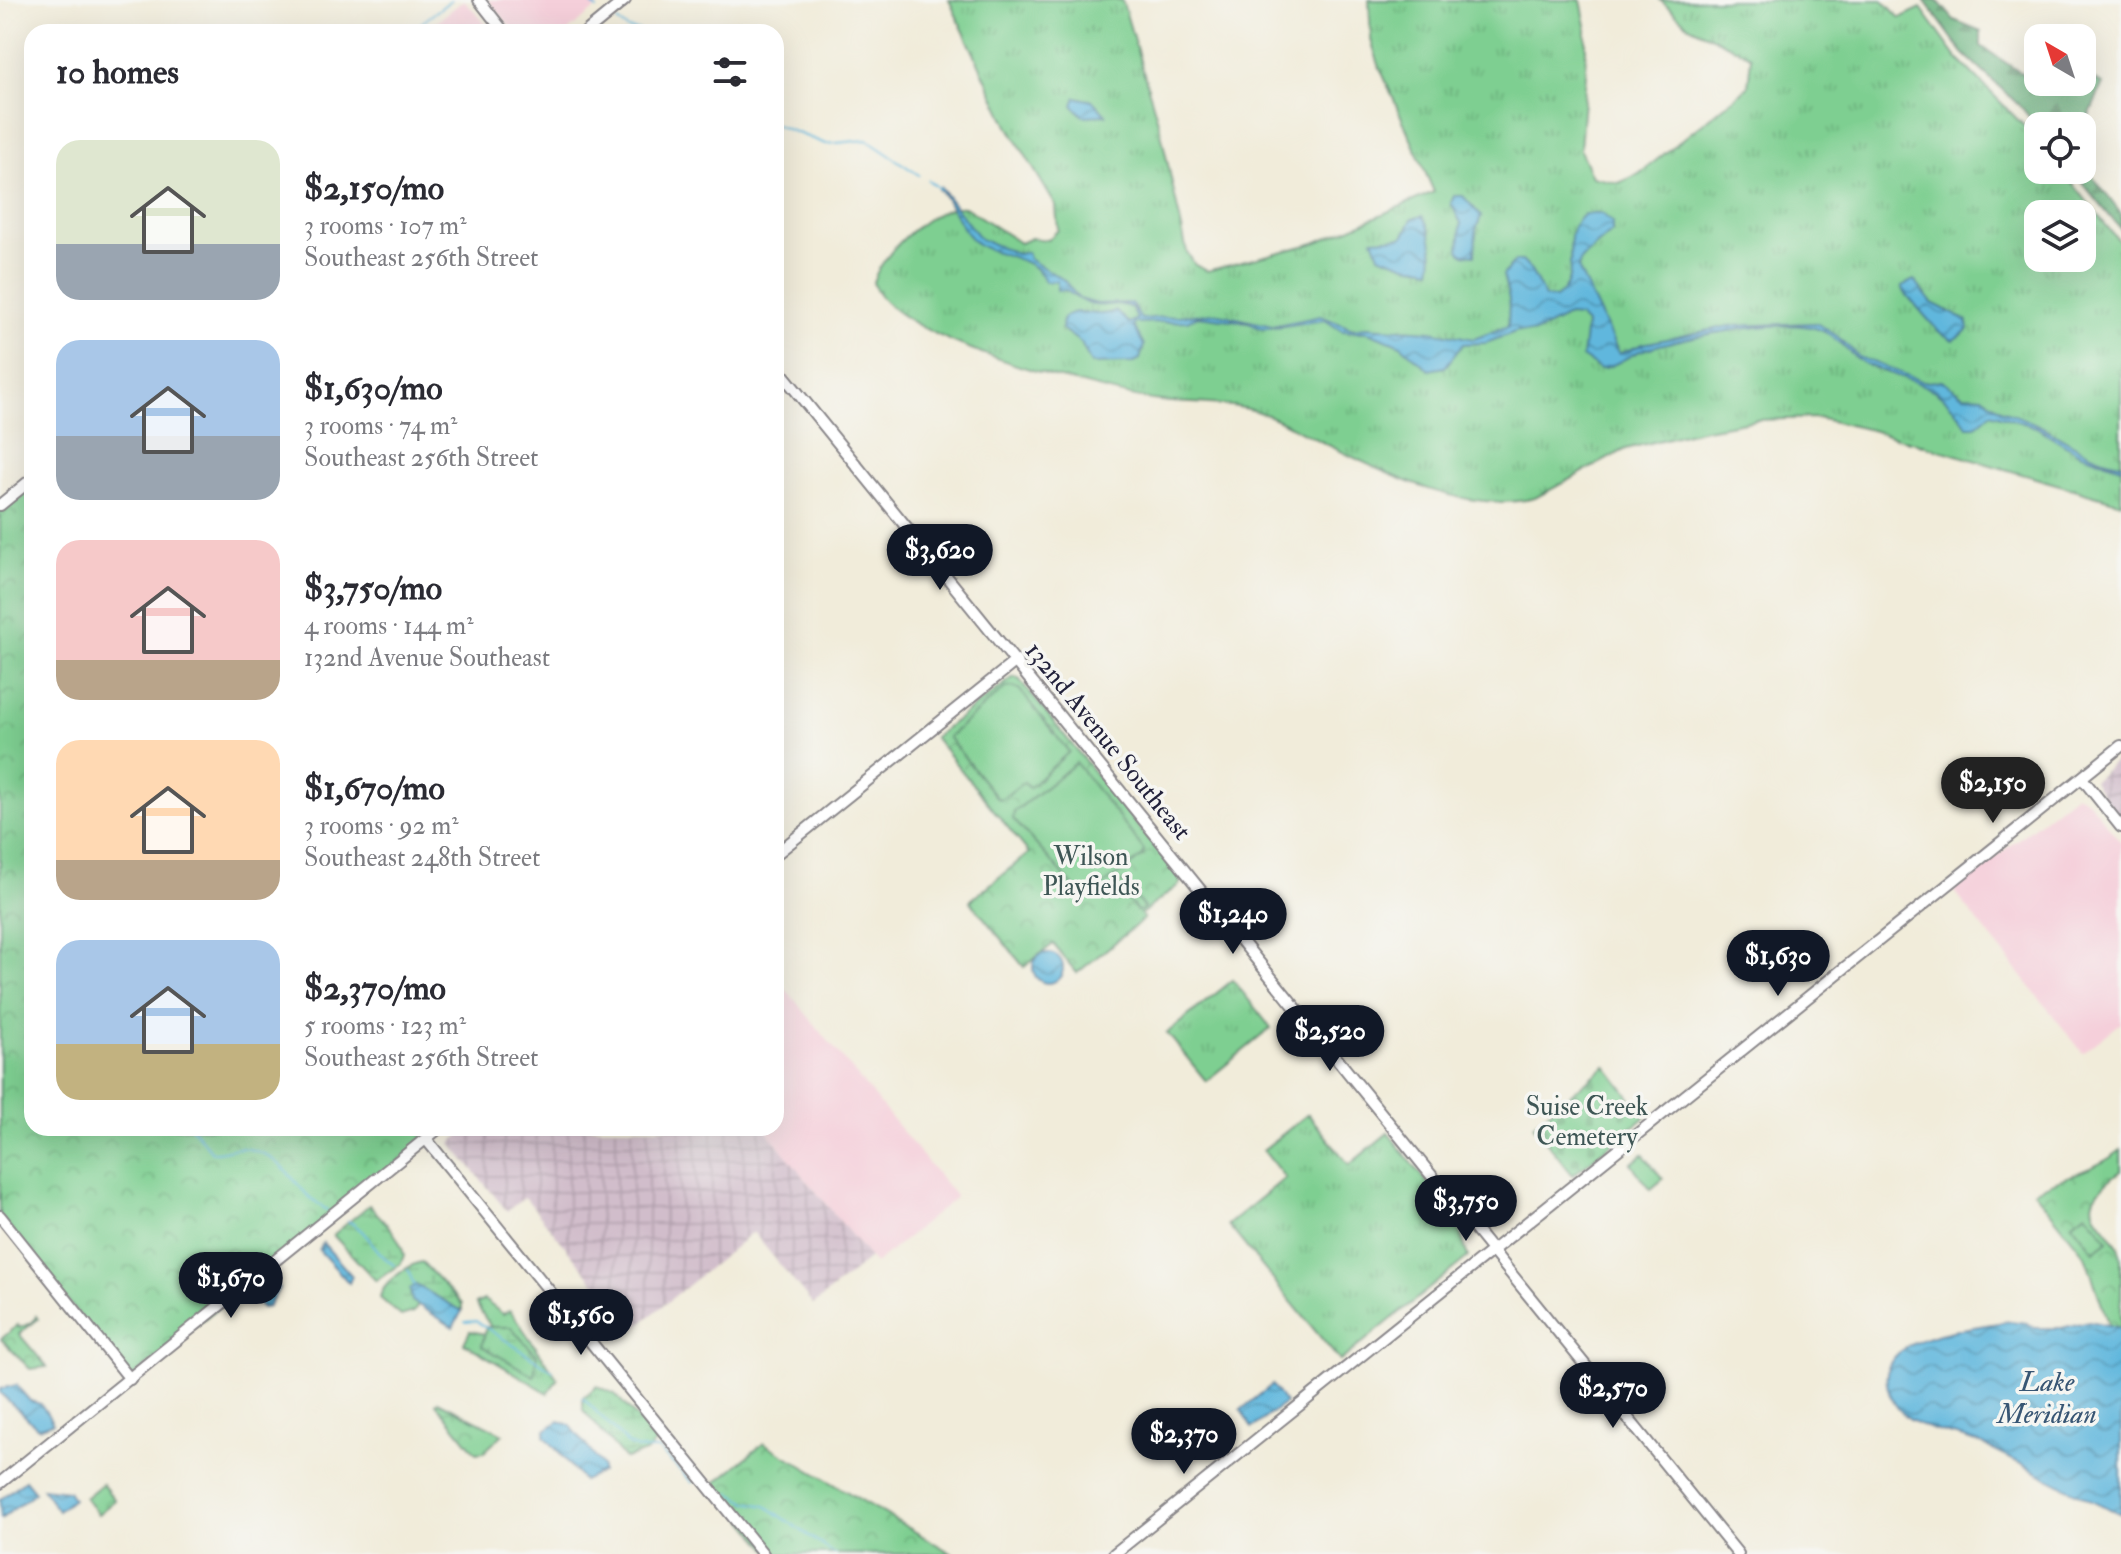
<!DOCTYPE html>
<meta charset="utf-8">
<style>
body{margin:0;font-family:"IM FELL Double Pica",serif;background:#f7f7f7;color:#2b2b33;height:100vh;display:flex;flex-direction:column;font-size:30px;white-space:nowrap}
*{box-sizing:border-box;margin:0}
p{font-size:26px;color:#7c7c81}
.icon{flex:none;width:44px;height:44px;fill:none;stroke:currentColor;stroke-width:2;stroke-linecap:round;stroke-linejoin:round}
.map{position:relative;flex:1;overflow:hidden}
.drawer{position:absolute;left:24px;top:24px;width:760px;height:1112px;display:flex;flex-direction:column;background:#fff;border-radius:24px;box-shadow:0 8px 32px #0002}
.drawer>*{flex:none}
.needle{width:52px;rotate:321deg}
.buttons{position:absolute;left:2024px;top:24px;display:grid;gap:16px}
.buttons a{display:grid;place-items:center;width:72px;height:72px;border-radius:16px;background:#fff;box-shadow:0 8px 32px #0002;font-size:40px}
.price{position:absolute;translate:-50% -68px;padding:0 18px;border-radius:28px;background:#111827;color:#fff;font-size:26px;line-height:52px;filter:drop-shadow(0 2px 4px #0008)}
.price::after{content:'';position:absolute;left:50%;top:48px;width:24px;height:18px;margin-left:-12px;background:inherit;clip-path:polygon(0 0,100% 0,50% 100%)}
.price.on{background:#222;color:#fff}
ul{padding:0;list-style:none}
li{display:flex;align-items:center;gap:24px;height:200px;padding:0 32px}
li span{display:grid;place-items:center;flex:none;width:224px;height:160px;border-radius:24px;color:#555}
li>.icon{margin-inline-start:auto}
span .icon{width:96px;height:96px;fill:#fffc;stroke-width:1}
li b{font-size:34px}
h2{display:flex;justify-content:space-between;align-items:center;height:96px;padding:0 32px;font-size:34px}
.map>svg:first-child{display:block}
</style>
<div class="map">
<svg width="2121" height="1554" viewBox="0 0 2121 1554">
<defs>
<pattern id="industrial-grid" width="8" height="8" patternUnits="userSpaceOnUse" patternTransform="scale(2)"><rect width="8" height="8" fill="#d1bdcb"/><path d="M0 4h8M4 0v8" fill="none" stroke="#b3a2af"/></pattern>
<pattern id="grass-tufts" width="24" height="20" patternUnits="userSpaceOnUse" patternTransform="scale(2)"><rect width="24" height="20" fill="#7ecf91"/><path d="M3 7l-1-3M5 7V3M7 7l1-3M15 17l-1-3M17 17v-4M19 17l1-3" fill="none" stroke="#6db17e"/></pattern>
<pattern id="forest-firs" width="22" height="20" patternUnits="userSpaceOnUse" patternTransform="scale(2)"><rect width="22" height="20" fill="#66b27b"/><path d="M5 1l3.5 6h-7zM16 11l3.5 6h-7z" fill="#549066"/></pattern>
<pattern id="wetland-marsh" width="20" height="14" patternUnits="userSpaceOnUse" patternTransform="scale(2)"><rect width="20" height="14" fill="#7ecf91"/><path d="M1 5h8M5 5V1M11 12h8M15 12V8" fill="none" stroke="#6db17e"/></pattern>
<pattern id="cemetery-stones" width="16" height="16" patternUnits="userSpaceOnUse" patternTransform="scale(2)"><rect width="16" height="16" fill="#7ecf91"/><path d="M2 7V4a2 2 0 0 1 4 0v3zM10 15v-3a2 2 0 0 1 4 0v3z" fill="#6db17e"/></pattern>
<pattern id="park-crowns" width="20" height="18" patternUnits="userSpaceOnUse" patternTransform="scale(2)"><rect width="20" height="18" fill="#7ecf91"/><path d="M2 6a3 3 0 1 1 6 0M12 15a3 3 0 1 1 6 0" fill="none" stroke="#6db17e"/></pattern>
<pattern id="water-waves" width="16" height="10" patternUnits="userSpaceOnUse" patternTransform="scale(2)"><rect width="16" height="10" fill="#60b7dd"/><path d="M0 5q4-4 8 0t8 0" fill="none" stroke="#4f94b4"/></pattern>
</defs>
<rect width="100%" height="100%" fill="#f6f6f2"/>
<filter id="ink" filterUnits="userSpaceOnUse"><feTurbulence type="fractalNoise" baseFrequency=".0125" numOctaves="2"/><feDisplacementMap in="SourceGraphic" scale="16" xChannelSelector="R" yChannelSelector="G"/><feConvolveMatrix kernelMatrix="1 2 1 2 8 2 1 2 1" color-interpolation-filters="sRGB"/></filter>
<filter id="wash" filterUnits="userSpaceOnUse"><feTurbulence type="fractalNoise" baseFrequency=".006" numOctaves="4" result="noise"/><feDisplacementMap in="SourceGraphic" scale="32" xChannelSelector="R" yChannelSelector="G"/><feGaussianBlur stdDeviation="1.8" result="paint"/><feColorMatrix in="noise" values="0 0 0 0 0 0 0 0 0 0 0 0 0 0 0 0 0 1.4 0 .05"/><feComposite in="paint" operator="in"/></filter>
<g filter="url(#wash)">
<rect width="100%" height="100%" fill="#f1ecda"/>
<g fill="#f5cfda">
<path d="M 464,0 L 493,32 L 424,32 Z"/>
<path d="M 488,0 L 606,0 L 567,32 L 515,32 Z"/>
<path d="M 2076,794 L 2087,800 L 2121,842 L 2121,1023 L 2083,1053 L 1953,890 Z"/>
<path d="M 776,977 L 956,1197 L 875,1264 L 764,1128 L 776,1128 Z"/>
</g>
<g fill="url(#industrial-grid)">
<path d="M 2121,756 L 2121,821 L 2093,781 Z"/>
<path d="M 469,1128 L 764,1128 L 870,1258 L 813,1305 L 753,1232 L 633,1330 L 525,1197 L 507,1211 L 451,1143 Z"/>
</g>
<g fill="url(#grass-tufts)" stroke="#507866" stroke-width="2" fill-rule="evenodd">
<path d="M 949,0 L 1122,0 L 1160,128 L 1187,252 L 1195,265 L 1207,271 L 1315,243 L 1434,192 L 1380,68 L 1371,40 L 1369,0 L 1581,0 L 1586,25 L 1586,74 L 1580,150 L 1592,177 L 1619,183 L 1639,174 L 1748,87 L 1751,56 L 1689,26 L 1660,0 L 1883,0 L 1900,18 L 1921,8 L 1957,58 L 2038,140 L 2038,170 L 2062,170 L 2121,244 L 2121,503 L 1871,430 L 1817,418 L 1756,420 L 1700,430 L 1626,449 L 1535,498 C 1463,516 1379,470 1316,439 C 1297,430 1280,419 1261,413 C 1227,401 1187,405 1152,400 C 1099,391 886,338 873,282 C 881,254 935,202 965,207 L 1020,243 L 1031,238 L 1048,240 L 1058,230 L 1056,206 L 1008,126 ZM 2038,214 L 2082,214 L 2082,258 L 2038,258 Z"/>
<path d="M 1233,980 L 1271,1028 L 1206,1081 L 1167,1033 Z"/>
<path d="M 1308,1114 L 1349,1165 L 1388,1133 L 1455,1217 L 1468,1257 L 1340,1361 L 1228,1225 L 1285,1178 L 1263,1150 Z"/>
<path d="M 484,1300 L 503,1314 L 510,1310 L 558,1379 L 548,1393 L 464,1343 L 470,1331 L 485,1334 L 483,1346 L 510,1327 L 491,1327 L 476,1304 Z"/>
</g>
<g fill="url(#forest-firs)" stroke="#446a5b" stroke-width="2">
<path d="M 1924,0 L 1937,0 L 1954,20 L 1981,31 L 1981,46 L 2024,75 L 2038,65 L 2038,82 L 2082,82 L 2082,74 L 2103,84 L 2082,132 L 2082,126 L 2038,128 L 2022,108 L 1963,53 Z"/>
<path d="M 2082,162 L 2121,214 L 2121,230 L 2072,170 L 2082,170 Z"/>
</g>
<g fill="url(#wetland-marsh)" stroke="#507866" stroke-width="2">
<path d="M 369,1205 C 383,1220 399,1234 404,1255 L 401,1263 L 376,1281 L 333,1235 Z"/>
<path d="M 422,1262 L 462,1304 L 462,1311 L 416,1285 L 412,1301 L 418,1305 L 414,1312 L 401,1316 L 380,1298 C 381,1285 408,1264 422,1262 Z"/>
<path d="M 486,1327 L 510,1327 L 537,1355 L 534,1376 L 482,1346 Z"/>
<path d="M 597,1386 L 615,1394 L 655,1438 L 655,1443 L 646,1452 L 625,1459 L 583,1410 L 583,1398 Z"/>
</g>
<path fill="url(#cemetery-stones)" stroke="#507866" stroke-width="2" d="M 1606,1066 L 1645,1117 L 1573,1175 L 1533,1125 Z"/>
<g fill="url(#park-crowns)" stroke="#507866" stroke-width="2">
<path d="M 32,479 L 32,1128 L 426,1128 L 420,1133 L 426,1139 L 130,1379 L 0,1216 L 0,505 Z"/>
<path d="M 1014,677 L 1019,679 L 1180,878 L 1180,884 L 1141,914 L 1144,919 L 1077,973 L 1053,944 L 1024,967 L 970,901 L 1029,853 L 934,737 Z"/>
<path d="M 2121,1150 L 2121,1171 C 2061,1214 2116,1219 2121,1259 C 2121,1281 2121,1306 2121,1328 L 2109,1326 L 2085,1255 L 2034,1191 C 2064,1175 2093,1172 2121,1150 Z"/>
<path d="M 36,1316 L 38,1319 L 19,1334 L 47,1367 L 30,1369 L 1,1339 L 18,1325 L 19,1328 L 33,1322 Z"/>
<path d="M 438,1401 L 503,1434 L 484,1452 L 476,1453 L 436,1404 Z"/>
<path d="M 764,1443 L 953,1554 L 772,1554 L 714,1484 Z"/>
<path d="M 102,1484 L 115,1500 L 98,1514 L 85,1498 Z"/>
</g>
<g fill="#7ecf91" stroke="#507866" stroke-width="2">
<path d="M 1013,687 L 1019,689 L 1069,752 L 1029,788 L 1024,782 L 1002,799 L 997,798 L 948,737 L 1005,688 Z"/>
<path d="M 1076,763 L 1144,850 L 1143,856 L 1085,899 L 1013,819 L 1014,812 Z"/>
<path d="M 1123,882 L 1144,908 L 1138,912 L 1117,887 Z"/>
<path d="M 1643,1154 L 1663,1179 L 1651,1189 L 1631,1164 Z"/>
<path d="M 2086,1212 L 2108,1240 L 2094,1251 L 2072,1223 Z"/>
</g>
<g fill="url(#water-waves)" stroke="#416c8c" stroke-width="2">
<path d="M 1076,97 L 1093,101 L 1106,115 L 1083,116 L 1073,105 Z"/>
<path d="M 940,187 L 980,239 L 1018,254 L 1027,252 L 1029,259 L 1064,280 L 1079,299 L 1097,304 L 1131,303 L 1141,319 L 1215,313 L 1272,326 L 1321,316 L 1353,329 L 1365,327 L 1431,331 L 1474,339 L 1508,326 L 1509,299 L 1503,275 L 1515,261 L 1522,261 L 1530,269 L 1545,297 L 1555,298 C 1586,277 1555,237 1584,214 L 1602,214 L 1612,222 L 1612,232 L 1581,259 L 1578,268 L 1619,354 L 1643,344 L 1729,326 L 1816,323 L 1837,336 L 1859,357 L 1924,382 L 1943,381 L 1963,395 L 1983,396 C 2000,412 2015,414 2036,424 C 2065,437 2089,459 2121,463 L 2121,467 L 2079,453 L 2036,427 L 1991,413 L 1976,426 L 1967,426 C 1940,382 1919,385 1872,367 C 1850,359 1839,336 1818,329 C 1782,317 1681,338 1643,350 C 1628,355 1615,367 1600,369 L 1582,357 L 1586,324 L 1579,317 L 1568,316 L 1535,333 L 1518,331 L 1486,343 L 1463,344 L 1445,367 L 1429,370 L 1401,345 L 1368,332 L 1342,331 L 1325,320 L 1261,329 L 1248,322 L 1198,316 L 1187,321 L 1136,323 L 1133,325 L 1144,345 L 1140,359 L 1134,363 L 1091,364 L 1081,343 L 1062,329 L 1063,318 C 1078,304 1095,320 1115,311 L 1129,323 L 1137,319 L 1132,308 C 1106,296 1101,319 1066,290 L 1057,291 L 1057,281 L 1045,282 C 1038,257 996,256 977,244 C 961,233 953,203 938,189 Z"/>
<path d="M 1454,196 L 1463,196 L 1481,216 L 1476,230 L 1475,255 L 1463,254 L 1459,250 L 1461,223 L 1451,203 Z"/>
<path d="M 1422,216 C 1431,226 1435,256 1431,269 L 1406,265 L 1379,255 L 1373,239 L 1403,237 L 1412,219 Z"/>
<path d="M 1914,280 L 1932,303 L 1967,321 L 1969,329 L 1953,340 L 1938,331 L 1905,293 L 1902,286 Z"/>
<circle cx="1048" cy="968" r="15"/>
<path d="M 323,1243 L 352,1276 L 349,1283 L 319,1250 Z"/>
<path d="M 273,1280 L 279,1288 L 268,1307 L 262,1308 L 253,1297 L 265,1285 L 270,1287 Z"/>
<path d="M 416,1285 L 462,1311 L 453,1327 L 412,1301 L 410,1289 Z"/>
<path d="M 2009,1321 L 2027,1323 L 2035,1328 L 2062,1328 L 2089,1321 L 2121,1328 L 2121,1514 C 2074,1493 2031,1468 1985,1446 C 1961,1434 1932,1434 1910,1419 C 1898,1411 1889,1398 1887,1384 C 1879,1333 1973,1329 2009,1321 Z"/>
<path d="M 16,1385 L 30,1401 L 41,1404 L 53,1423 L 38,1428 L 0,1393 L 0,1389 Z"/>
<path d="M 1272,1385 L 1285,1403 L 1252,1428 L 1241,1410 Z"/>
<path d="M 559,1421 L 570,1425 L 602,1466 L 602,1472 L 583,1481 L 545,1436 L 546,1430 Z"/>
<path d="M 25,1480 L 35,1492 L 1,1519 L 0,1500 Z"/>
<path d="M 42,1488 L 68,1491 L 73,1499 L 58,1511 Z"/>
</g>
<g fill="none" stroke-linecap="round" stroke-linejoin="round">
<g stroke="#60b7dd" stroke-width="2">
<path d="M 587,0 L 597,9"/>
<path d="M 617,21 L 628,29 L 647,32"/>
<path d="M 410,32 L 451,0"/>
<path d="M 776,125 L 826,144 L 867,140 L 919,175"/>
<path d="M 928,180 L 940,189"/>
<path d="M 192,1128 L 212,1152 C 223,1153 232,1147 243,1148 C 290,1155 292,1191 327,1210"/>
<path d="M 348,1221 C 368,1230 375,1254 394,1265"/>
<path d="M 408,1270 L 414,1285"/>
<path d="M 465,1322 L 476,1321 L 553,1371"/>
<path d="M 583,1398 L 629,1445 L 638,1449 L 658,1449 L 693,1483"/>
<path d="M 731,1493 L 746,1502 L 766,1506 L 835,1554"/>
</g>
</g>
</g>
<g filter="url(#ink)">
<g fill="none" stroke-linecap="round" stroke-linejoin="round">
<g stroke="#8a878a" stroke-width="14">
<g id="secondary">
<path d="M 479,0 L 504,32"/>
<path d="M 586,32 L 625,0"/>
<path d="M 776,366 L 1738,1554"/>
<path d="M 0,505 L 32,479"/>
<path d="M 2082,778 L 2121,827"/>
<path d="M 776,854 L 1016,661"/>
<path d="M 426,1139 L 763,1554"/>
<path d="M 0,1216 L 130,1379"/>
<path d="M 0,1483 L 439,1128"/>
<path d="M 1114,1554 L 2121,746"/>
</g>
</g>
<use href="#secondary" stroke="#fff" stroke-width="10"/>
</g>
</g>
<g text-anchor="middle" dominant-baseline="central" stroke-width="7" stroke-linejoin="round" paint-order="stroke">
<g font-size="26" fill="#22223b" stroke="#f6f6f2">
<text transform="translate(1108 741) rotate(51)">132nd Avenue Southeast</text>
</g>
<g font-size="26" fill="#3e5655" stroke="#f6f6f2">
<text x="1091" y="857">Wilson<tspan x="1091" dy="30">Playfields</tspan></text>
<text x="1587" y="1107">Suise Creek<tspan x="1587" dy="30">Cemetery</tspan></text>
</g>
<g font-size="28" font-style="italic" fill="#385674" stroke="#f6f6f2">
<text x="2047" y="1382">Lake<tspan x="2047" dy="32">Meridian</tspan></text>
</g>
</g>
</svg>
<div class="buttons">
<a><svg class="needle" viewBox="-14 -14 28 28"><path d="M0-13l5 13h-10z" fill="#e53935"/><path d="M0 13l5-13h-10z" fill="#7c7c81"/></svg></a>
<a><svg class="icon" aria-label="locate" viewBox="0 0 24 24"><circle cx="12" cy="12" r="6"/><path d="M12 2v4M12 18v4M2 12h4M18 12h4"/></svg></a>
<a><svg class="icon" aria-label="layers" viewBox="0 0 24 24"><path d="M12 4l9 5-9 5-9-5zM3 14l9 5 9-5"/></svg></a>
</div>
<b class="price" style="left:940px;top:592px">$3,620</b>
<b class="price on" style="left:1993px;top:825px">$2,150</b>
<b class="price" style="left:1233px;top:956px">$1,240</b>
<b class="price" style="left:1778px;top:998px">$1,630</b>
<b class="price" style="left:1330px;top:1073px">$2,520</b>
<b class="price" style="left:1466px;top:1243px">$3,750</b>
<b class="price" style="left:231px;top:1320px">$1,670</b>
<b class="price" style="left:581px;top:1357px">$1,560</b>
<b class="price" style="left:1613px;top:1430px">$2,570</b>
<b class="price" style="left:1184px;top:1476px">$2,370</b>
<section class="drawer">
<h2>10 homes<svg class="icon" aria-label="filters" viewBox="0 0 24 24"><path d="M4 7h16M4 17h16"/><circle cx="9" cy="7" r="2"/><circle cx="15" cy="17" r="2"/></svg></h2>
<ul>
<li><span style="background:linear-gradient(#dfe7d0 65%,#9aa5b1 0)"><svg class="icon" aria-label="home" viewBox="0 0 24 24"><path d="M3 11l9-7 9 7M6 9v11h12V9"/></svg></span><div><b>$2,150/mo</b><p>3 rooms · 107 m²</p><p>Southeast 256th Street</p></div></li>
<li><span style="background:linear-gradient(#a9c7e8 60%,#9aa5b1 0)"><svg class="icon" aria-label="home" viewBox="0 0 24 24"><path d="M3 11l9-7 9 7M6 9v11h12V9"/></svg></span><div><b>$1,630/mo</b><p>3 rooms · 74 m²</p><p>Southeast 256th Street</p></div></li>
<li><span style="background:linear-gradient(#f6c9c9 75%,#b9a48a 0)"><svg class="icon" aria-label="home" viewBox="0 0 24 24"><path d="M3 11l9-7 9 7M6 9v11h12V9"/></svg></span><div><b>$3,750/mo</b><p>4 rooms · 144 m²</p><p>132nd Avenue Southeast</p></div></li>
<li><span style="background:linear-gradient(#ffd9b3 75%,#b9a48a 0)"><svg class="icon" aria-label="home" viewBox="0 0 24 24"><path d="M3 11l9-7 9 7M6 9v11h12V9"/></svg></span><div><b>$1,670/mo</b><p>3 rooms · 92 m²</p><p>Southeast 248th Street</p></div></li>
<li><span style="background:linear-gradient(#a9c7e8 65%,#c2b280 0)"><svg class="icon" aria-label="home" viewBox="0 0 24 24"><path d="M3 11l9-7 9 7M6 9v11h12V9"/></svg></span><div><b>$2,370/mo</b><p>5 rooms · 123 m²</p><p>Southeast 256th Street</p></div></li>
</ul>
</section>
</div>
